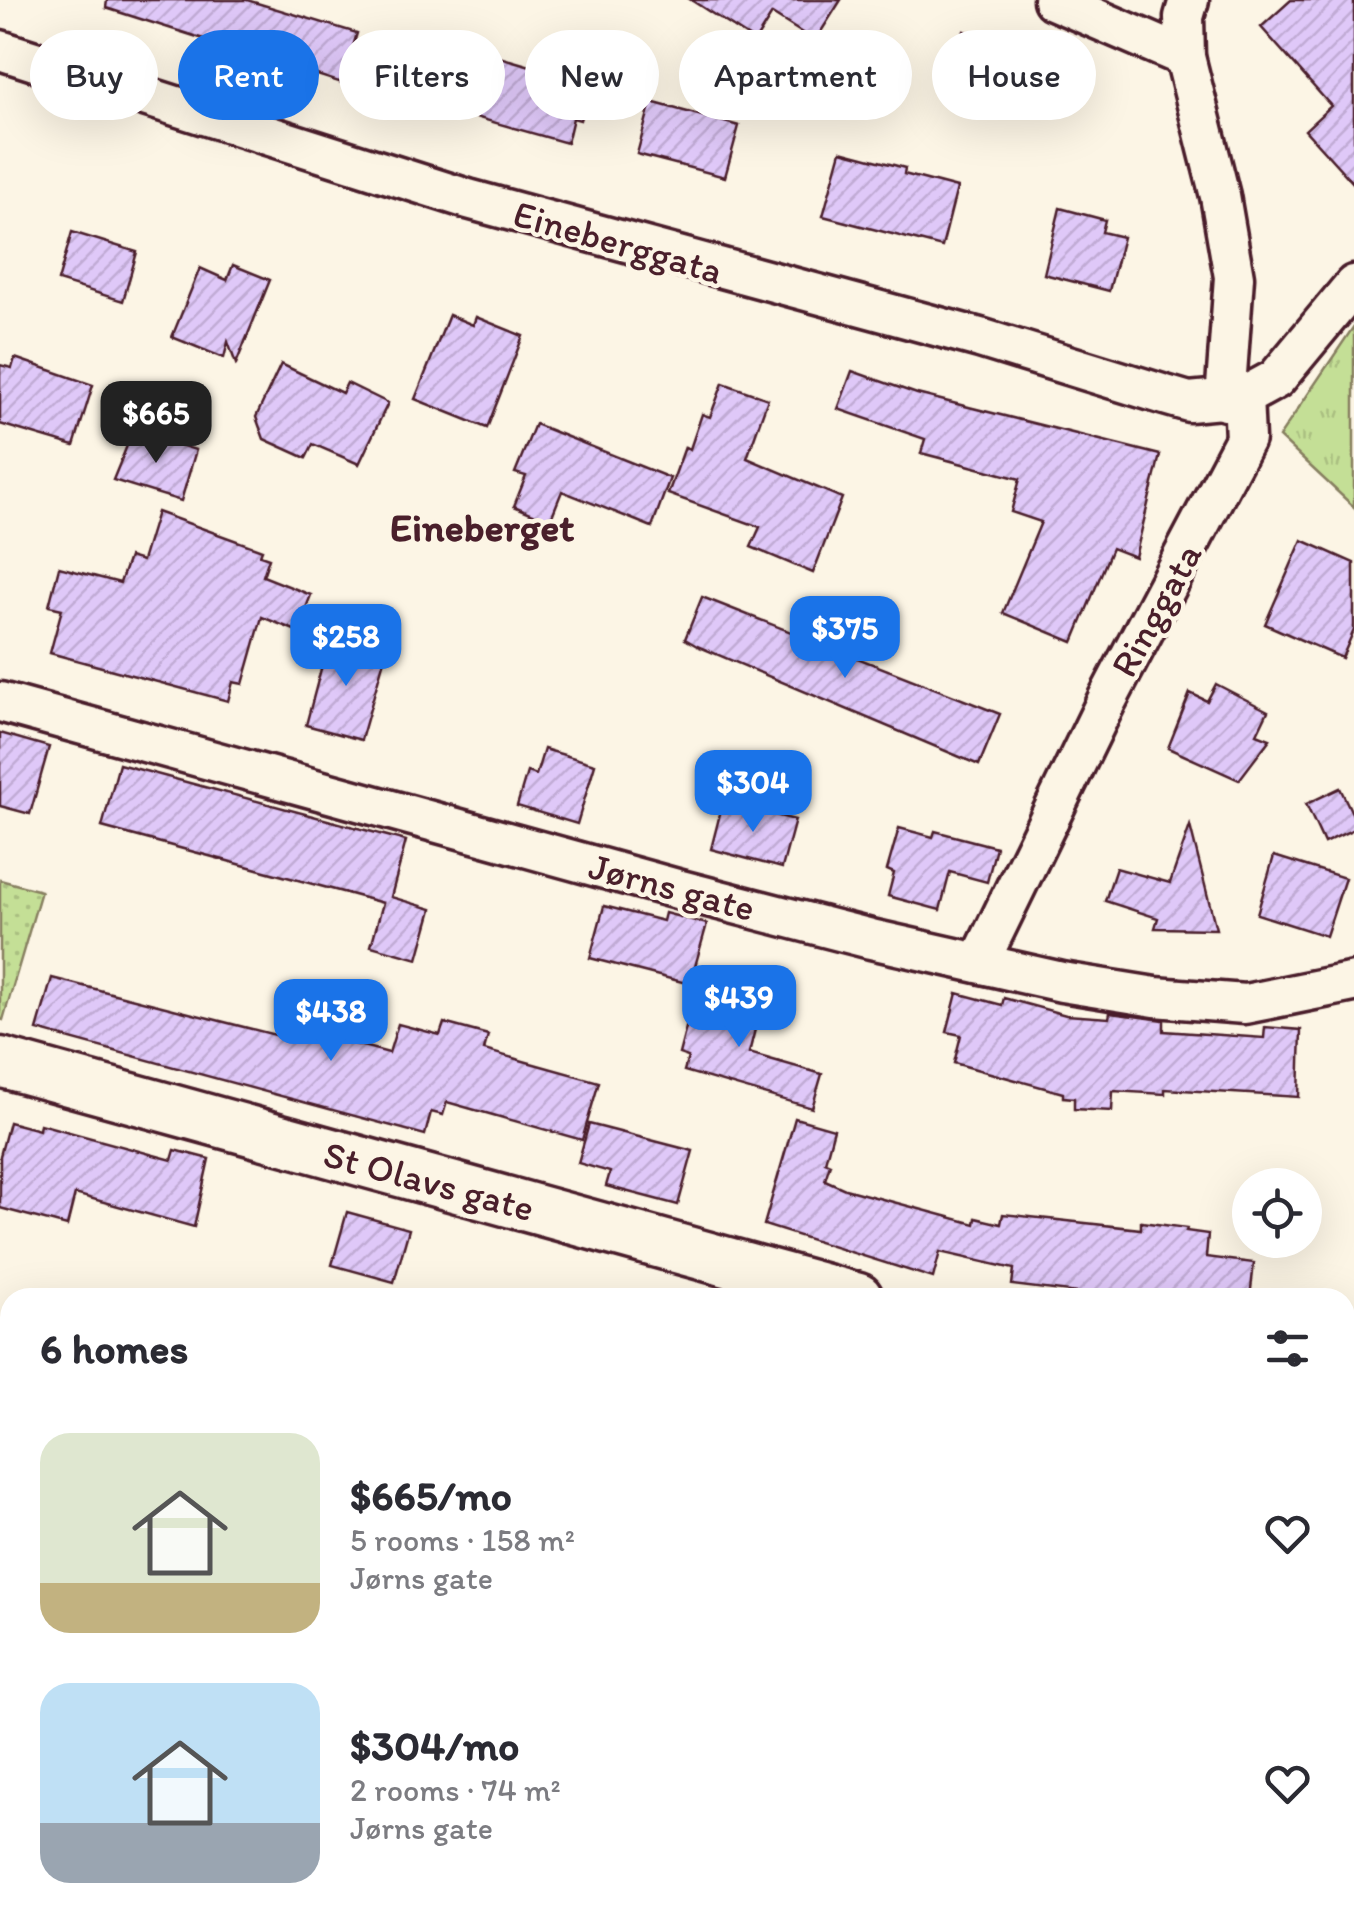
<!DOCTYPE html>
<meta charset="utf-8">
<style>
body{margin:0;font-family:Itim,sans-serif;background:#f2f2f3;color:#2b2b33;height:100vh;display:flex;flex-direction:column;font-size:38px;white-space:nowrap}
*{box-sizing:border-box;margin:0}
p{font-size:32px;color:#7c7c81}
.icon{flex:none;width:55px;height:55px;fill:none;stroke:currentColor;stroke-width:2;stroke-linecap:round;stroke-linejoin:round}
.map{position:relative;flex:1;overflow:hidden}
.sheet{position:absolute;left:0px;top:1288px;width:1355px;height:642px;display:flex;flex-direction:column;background:#fff;border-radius:30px 30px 0 0;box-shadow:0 10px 40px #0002}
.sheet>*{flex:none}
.hud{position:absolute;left:30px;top:30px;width:1295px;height:90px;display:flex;gap:20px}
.buttons{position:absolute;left:1232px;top:1168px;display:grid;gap:20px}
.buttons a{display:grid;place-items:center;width:90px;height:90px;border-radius:50%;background:#fff;box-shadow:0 10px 40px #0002;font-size:50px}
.price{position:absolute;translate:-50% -85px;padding:0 22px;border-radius:20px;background:#1a73e8;color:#fff;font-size:32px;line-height:65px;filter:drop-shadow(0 2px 5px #0008)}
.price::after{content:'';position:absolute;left:50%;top:60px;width:30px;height:22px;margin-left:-15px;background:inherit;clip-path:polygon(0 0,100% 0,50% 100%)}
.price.active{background:#222;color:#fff}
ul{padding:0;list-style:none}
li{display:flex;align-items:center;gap:30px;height:250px;padding:0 40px}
li span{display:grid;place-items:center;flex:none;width:280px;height:200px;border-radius:30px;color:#555}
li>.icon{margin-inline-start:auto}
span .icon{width:120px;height:120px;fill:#fffc;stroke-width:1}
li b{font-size:42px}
h2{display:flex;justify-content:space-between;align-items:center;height:120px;padding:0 40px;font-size:42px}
.chip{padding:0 35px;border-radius:45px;background:#fff;box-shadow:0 10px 40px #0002;font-size:35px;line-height:90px}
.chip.active{background:#1a73e8;color:#fff}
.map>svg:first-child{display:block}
</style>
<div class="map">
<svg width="1354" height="1929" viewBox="0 0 1354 1929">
<defs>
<pattern id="grass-dots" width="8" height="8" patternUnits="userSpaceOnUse" patternTransform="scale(2.5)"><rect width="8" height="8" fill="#c4df96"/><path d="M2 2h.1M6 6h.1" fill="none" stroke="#aabf81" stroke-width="1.8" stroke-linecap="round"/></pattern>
<pattern id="park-tufts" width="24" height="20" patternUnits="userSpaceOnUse" patternTransform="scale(2.5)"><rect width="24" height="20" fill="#c4df96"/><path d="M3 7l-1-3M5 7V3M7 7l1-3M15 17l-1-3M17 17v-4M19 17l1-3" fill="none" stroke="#aabf81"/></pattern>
<pattern id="building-hatch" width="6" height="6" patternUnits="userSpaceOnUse" patternTransform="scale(2.5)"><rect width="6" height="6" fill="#dfc8f8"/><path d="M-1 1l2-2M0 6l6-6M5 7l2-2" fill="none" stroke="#c1abd5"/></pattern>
</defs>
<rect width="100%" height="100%" fill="#fcf5e5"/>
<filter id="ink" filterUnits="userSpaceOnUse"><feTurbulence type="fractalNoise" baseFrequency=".01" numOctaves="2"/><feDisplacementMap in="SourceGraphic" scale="20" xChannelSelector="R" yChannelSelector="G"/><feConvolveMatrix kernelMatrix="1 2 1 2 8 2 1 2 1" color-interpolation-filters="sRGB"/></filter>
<g filter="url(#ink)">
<path fill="url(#grass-dots)" stroke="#877f60" stroke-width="2.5" d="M 0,880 L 41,891 L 3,1020 L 0,1019 Z"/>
<path fill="url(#park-tufts)" stroke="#877f60" stroke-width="2.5" d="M 1354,326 L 1354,507 L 1279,437 Z"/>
<g fill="url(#building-hatch)" stroke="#4a1f2b" stroke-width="2.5">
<path d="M 107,0 L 247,0 L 357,33 L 342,83 L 106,8 Z"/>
<path d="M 691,0 L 841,0 L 815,41 L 772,14 L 755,41 Z"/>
<path d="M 1291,0 L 1354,0 L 1354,184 L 1305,130 L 1331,106 L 1261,27 Z"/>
<path d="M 964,31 L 1016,52 L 997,99 L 945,78 Z"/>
<path d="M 426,36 L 590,83 L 580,120 L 573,118 L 567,143 L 408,98 Z"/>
<path d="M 651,102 L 739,126 L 725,177 L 637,154 Z"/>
<path d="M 841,151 L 905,168 L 904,174 L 957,188 L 942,247 L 823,216 Z"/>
<path d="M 1060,208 L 1105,220 L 1102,232 L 1123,237 L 1109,291 L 1044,274 Z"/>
<path d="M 72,232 L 137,252 L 123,301 L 58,281 Z"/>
<path d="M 233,265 L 270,280 L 236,364 L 228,342 L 224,358 L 172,337 L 200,268 L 227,280 Z"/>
<path d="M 449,315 L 473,325 L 476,317 L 523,336 L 487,428 L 415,399 Z"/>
<path d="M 15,358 L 93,385 L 74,446 L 0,424 L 0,365 L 12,368 Z"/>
<path d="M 281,364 L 342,393 L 347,383 L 388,403 L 359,464 L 313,444 L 306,458 L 264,439 L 256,417 Z"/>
<path d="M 852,371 L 917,394 L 1160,455 L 1135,557 L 1112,548 L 1073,642 L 1003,613 L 1041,522 L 1011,512 L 1020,479 L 921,453 L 925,439 L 838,409 Z"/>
<path d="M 723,383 L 768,399 L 747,458 L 842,498 L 813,573 L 751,547 L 760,527 L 668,494 L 685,447 L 690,449 L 702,414 L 710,417 Z"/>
<path d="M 535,424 L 670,478 L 652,527 L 562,491 L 550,521 L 514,506 L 526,476 L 515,473 Z"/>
<path d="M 133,431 L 196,450 L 181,501 L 113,480 Z"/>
<path d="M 157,512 L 262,550 L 260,555 L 269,558 L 263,576 L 311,595 L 297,631 L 262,617 L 243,684 L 233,682 L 228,701 L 50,653 L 62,609 L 49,606 L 59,567 L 120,583 L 129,557 L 142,561 Z"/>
<path d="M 1302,540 L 1354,563 L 1354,630 L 1342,658 L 1265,624 Z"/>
<path d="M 702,597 L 1000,714 L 979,765 L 697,646 L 685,639 Z"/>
<path d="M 329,639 L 386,653 L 361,740 L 306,725 Z"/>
<path d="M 1216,684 L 1268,711 L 1257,734 L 1270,739 L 1239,780 L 1168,748 L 1190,693 L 1207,701 Z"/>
<path d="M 0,733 L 49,747 L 30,814 L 0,806 Z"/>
<path d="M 544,749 L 595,764 L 577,824 L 517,806 L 527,772 L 536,775 Z"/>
<path d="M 119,764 L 406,841 L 391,897 L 432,909 L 418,959 L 371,946 L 383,903 L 102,827 Z"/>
<path d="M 1340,788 L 1354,817 L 1354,829 L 1324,843 L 1306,804 Z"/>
<path d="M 723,802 L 795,820 L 782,868 L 711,849 Z"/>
<path d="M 1190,826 L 1216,929 L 1155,928 L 1158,918 L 1105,901 L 1116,868 L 1170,883 Z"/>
<path d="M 899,828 L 933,837 L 935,831 L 996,847 L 987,882 L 950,872 L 940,910 L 888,896 L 894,873 L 887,870 Z"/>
<path d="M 1274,856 L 1345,878 L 1326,936 L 1257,914 Z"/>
<path d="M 604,906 L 663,921 L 665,913 L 707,924 L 690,984 L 590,958 Z"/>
<path d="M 52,978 L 291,1039 L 294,1028 L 389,1053 L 398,1024 L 440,1035 L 444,1023 L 488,1035 L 484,1050 L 599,1082 L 582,1140 L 447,1102 L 443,1115 L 431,1112 L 425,1135 L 37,1030 Z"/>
<path d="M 697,986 L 762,1002 L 749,1053 L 822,1074 L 812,1108 L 684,1071 L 688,1057 L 679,1054 Z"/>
<path d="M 957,993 L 1002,1005 L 1004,998 L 1066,1015 L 1109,1018 L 1110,1013 L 1164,1020 L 1164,1031 L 1264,1038 L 1265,1027 L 1301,1030 L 1299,1097 L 1165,1089 L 1165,1094 L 1113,1091 L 1112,1111 L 1074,1109 L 1074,1098 L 1063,1097 L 1063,1093 L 954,1063 L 961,1035 L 947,1032 Z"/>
<path d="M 795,1118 L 834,1129 L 825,1162 L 830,1164 L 825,1180 L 845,1189 L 975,1224 L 976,1218 L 1001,1224 L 1003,1214 L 1141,1229 L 1141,1222 L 1187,1228 L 1186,1231 L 1208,1234 L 1206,1257 L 1254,1263 L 1250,1298 L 1119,1298 L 1012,1285 L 1014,1269 L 940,1252 L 933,1278 L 764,1225 Z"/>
<path d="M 9,1122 L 39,1130 L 40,1124 L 172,1160 L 175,1150 L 209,1159 L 194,1227 L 75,1194 L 67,1226 L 0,1208 L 0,1156 Z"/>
<path d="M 589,1124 L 693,1151 L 678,1205 L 606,1186 L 610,1172 L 578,1163 Z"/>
<path d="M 347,1212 L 409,1229 L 394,1282 L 332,1265 Z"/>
</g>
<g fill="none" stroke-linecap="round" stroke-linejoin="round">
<g stroke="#4a1f2b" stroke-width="45">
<g id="minor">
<path d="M 1053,0 L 1185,57"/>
<path d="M 1189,0 L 1184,17 L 1185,57 L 1220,196 L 1234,277 L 1225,401"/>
<path d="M 0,50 L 468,199 L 980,338 L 1165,395 L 1189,402 L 1243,397"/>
<path d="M 0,702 L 677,889 L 871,939 L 1062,982 L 1155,997 L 1245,1004 L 1354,982"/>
<path d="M 979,963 L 1107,700 L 1245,439 L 1243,397 L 1276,379 L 1354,285"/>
<path d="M 0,1458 L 10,1461"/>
<path d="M 0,1637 L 10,1646"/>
<path d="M 1345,1768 L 1354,1769"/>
<path d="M 284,1920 L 293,1929"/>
<path d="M 226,1929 L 231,1920"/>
</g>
</g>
<g stroke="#4a1f2b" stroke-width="55">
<g id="tertiary">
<path d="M 0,1062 L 858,1298"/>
<path d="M 1345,1366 L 1354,1367"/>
</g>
</g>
<use href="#minor" stroke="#fcf5e5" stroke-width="38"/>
<use href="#tertiary" stroke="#fcf5e5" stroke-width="48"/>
</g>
</g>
<g text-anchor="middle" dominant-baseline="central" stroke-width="9" stroke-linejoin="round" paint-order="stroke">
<g font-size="38" fill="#4a1f2b" stroke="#fcf5e5">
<text transform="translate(618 242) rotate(16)">Eineberggata</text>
<text transform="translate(1156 610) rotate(-61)">Ringgata</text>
<text transform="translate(672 887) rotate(15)">Jørns gate</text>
<text transform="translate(429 1181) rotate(15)">St Olavs gate</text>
</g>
<g font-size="40" font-weight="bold" fill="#4a1f2b" stroke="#fcf5e5">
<text x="482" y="527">Eineberget</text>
</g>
</g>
</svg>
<div class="buttons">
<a><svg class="icon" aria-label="locate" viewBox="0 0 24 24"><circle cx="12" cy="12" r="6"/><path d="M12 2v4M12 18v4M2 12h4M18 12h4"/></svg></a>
</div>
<b class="price active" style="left:156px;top:466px">$665</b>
<b class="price" style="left:845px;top:681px">$375</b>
<b class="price" style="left:346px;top:689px">$258</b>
<b class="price" style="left:753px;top:835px">$304</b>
<b class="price" style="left:739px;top:1050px">$439</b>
<b class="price" style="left:331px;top:1064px">$438</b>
<div class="hud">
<a class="chip">Buy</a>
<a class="chip active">Rent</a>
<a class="chip">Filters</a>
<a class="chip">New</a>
<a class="chip">Apartment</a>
<a class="chip">House</a>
</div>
<section class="sheet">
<h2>6 homes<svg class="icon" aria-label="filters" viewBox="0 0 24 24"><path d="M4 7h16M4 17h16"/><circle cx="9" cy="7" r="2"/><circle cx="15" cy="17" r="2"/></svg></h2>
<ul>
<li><span style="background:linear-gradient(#dfe7d0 75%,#c2b280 0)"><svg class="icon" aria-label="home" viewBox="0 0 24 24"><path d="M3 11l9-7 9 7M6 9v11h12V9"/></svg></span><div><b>$665/mo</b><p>5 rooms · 158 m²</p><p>Jørns gate</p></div><svg class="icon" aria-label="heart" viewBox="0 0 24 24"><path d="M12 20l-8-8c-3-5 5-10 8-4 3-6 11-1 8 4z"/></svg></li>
<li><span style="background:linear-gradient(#bfe0f5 70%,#9aa5b1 0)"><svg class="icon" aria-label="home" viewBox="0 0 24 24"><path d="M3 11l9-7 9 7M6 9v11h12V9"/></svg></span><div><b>$304/mo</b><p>2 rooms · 74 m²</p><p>Jørns gate</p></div><svg class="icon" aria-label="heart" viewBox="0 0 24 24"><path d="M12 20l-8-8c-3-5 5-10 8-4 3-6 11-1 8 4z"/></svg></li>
</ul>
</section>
</div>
